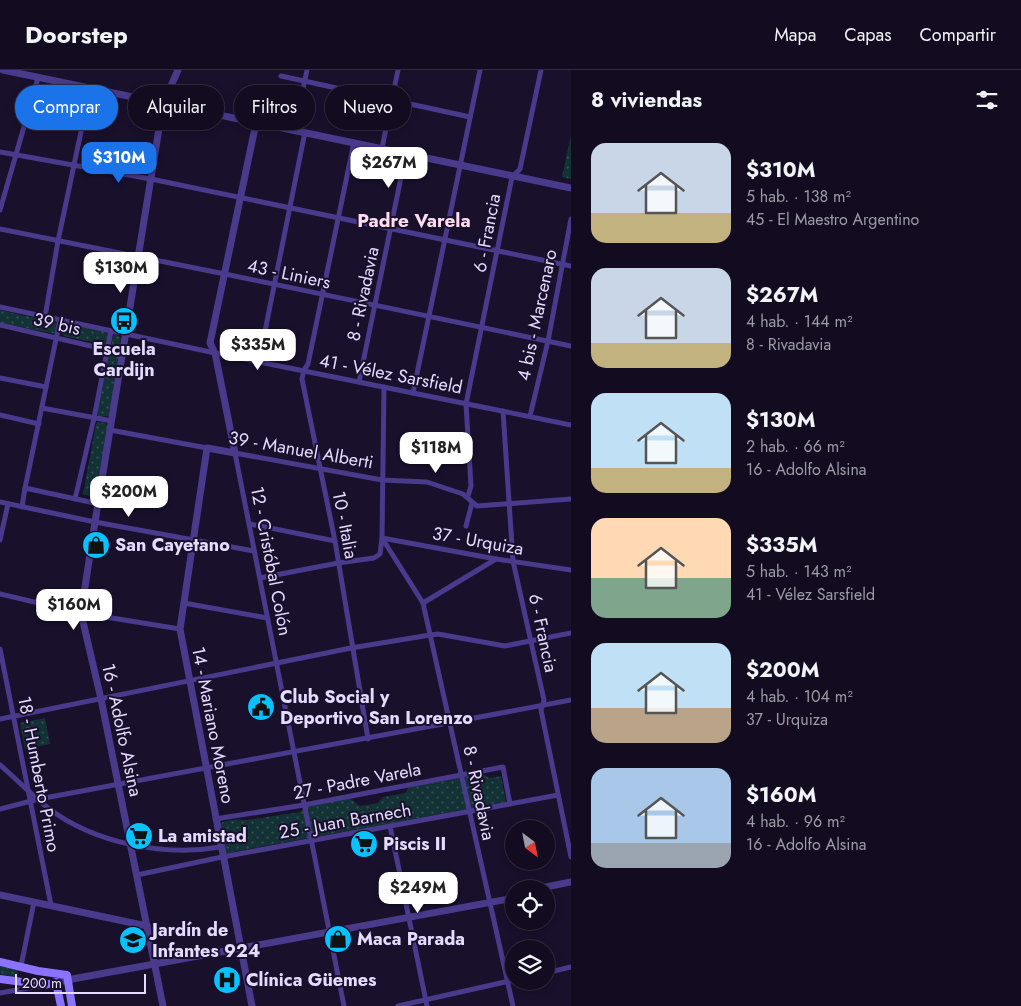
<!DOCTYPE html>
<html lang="es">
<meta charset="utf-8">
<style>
body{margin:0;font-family:Jost,sans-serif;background:#201a2e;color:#f1f3f6;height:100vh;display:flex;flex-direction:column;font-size:19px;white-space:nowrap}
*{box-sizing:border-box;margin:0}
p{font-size:16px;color:#9d9ba5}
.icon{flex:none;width:28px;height:28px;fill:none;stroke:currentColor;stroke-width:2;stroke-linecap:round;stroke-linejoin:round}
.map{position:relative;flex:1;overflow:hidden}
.drawer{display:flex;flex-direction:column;background:#130c21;width:450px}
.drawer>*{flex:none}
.guide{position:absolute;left:15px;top:15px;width:475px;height:45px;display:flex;gap:10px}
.needle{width:32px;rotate:148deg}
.controls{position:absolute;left:505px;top:750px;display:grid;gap:10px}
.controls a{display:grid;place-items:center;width:50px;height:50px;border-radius:50%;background:#130c21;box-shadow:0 2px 8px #0003,0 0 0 1px #322c3f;font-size:25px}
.scale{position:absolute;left:15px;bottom:12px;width:131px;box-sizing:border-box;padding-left:5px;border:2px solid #e5dbff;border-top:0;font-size:14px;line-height:18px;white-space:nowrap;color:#e5dbff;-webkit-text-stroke:4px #19102c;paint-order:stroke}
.price{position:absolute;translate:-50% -42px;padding:0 11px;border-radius:10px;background:#fff;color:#222;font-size:16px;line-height:32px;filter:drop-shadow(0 1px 2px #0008)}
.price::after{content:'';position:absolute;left:50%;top:30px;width:15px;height:11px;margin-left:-8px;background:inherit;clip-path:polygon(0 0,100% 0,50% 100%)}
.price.active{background:#1a73e8;color:#fff}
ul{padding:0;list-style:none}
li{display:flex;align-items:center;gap:15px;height:125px;padding:0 20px}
li span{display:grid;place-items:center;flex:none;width:140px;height:100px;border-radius:15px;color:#555}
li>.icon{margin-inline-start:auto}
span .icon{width:60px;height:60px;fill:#fffc;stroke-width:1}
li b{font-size:21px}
h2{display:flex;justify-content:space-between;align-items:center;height:60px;padding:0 20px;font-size:21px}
.chip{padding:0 18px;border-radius:22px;background:#130c21;box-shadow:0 2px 8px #0003,0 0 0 1px #322c3f;font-size:18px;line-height:45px}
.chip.active{background:#1a73e8;color:#fff}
header{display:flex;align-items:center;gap:30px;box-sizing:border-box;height:70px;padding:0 25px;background:#130c21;border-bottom:1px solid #322c3f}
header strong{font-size:24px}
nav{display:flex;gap:28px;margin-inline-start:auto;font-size:18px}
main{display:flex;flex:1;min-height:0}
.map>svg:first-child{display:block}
</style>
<header>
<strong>Doorstep</strong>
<nav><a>Mapa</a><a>Capas</a><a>Compartir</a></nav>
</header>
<main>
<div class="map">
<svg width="571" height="936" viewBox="0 0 571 936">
<defs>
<pattern id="park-dots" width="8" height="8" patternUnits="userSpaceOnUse" patternTransform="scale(1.25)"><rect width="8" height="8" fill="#133236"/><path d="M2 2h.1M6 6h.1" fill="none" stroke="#354f54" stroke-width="1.8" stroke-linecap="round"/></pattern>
</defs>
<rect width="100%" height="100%" fill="#19102c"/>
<g fill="url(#park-dots)">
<path d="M 571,65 L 571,109 L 562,107 Z"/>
<path d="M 0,240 L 57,253 L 56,264 L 0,253 Z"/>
<path d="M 67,253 L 109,262 L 106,275 L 64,266 L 62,263 L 64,255 Z"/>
<path d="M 116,264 L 121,268 L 109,346 L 99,347 L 97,344 L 113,266 Z"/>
<path d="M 98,352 L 106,353 L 108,357 L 96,425 L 92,427 L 83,424 L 96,354 Z"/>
<path d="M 45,648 L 50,674 L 25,679 L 20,653 Z"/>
<path d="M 483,704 L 489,708 L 501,706 L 506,732 L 227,783 L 224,783 L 219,755 C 225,749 238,749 247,750 L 300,742 L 307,736 L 349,728 L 360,736 L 378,733 L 383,727 L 405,723 L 409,717 Z"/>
<path d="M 11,895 L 18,899 L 17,906 L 19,910 L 9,908 L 11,906 L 0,904 L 0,896 L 7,898 Z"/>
</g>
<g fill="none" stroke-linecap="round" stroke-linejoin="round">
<g stroke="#493a8c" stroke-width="5">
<path d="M 281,6 L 470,47"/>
<path d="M 294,60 L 307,0"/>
<path d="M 354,72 L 308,294 L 304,300 L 302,309 L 335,471 L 368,669"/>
<path d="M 382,78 L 398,0"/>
<path d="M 0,82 L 151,109 L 571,196"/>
<path d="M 0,140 L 38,8"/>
<path d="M 0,159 L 225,204 L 571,276"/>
<path d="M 0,237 L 215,283 L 571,355"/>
<path d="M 45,247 L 58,171 L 90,19"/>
<path d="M 0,255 L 108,280"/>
<path d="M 259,291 L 305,62"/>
<path d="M 0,308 L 46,317"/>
<path d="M 359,312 L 406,83"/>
<path d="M 384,317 L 382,468 L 423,533 L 513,936"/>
<path d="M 413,323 L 480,0"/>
<path d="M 42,338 L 112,351"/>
<path d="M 503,341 L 513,491 L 544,630 L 541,640 L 571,787"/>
<path d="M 0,345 L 39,354"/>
<path d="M 530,346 L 548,271 L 571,149"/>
<path d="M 110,360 L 207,378"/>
<path d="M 25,418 L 99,434"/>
<path d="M 468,426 L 471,416 L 466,334 L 512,107 L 520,99 L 541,0"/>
<path d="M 75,429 L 94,348 L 111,261"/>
<path d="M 0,432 L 95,452 L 254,481"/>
<path d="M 22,437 L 25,418 L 60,250"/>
<path d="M 250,454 L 335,471"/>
<path d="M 466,456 L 472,433"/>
<path d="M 0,470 L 8,434"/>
<path d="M 260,508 L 338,493 L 374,488 L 380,484 L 382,468 L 496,489 L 571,500"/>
<path d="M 0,524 L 81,543 L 180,559"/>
<path d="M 184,533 L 267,548"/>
<path d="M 423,533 L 496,489"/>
<path d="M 0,579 L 51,835"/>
<path d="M 0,649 L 351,578 L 430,565 L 438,564 L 505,576 L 571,563"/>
<path d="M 0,695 C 15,708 33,726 48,738 C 94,773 164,787 220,777"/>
<path d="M 0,739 L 39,729 L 571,630"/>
<path d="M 215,749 L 304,735 L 503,697 L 510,734"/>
<path d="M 390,756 L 427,936"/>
<path d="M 137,805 L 222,787 L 558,725"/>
<path d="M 21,896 L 34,832"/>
<path d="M 546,903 L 571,897"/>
<path d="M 0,923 L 39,916"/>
<path d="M 344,936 L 235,383 L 382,410 L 427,412 L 463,424 L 477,436 L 571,429"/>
<path d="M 398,936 L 514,910"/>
</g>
<g stroke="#493a8c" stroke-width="7">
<path d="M 3,0 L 571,118"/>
<path d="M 536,819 L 571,812"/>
<path d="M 0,825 L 147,856"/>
<path d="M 56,912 L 514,828"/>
<path d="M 163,936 L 101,629 L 81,543 L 95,452 L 163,34 L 178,0"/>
<path d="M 252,936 L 180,559 L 207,378 L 235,383 L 215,283 L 210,273 L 256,53"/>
</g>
<g stroke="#8b72ff" stroke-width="8">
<path d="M 0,892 L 38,901 L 67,905 L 72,936"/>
<path d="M 0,909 L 45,915 L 56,912 L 61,936"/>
</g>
</g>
<defs>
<g id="bus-disc" transform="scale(1.4375)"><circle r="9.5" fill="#07c2ff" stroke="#19102c"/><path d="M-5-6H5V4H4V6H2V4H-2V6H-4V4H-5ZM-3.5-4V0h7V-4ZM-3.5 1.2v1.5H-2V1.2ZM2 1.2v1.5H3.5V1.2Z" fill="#111"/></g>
<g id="shop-disc" transform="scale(1.4375)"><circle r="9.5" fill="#07c2ff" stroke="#19102c"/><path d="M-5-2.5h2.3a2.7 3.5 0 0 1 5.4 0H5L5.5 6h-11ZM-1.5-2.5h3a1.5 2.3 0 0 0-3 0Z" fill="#111"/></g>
<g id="civic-disc" transform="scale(1.4375)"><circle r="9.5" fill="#07c2ff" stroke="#19102c"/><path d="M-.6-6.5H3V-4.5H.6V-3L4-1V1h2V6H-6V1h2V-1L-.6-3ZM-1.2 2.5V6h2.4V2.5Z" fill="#111"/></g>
<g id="supermarket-disc" transform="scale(1.4375)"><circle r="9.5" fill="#07c2ff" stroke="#19102c"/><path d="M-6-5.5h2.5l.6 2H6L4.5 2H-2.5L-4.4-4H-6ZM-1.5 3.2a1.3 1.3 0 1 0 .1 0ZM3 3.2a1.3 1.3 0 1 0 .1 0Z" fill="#111"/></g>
<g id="school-disc" transform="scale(1.4375)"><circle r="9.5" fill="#07c2ff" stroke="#19102c"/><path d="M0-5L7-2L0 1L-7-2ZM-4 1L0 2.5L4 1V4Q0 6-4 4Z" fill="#111"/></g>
<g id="hospital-disc" transform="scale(1.4375)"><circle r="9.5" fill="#07c2ff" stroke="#19102c"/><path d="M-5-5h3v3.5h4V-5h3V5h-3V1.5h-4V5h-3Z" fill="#111"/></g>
</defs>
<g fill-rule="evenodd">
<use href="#bus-disc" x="124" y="251"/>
<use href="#shop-disc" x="96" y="475"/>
<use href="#civic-disc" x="261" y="637"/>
<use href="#supermarket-disc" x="139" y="766"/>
<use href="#supermarket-disc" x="364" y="774"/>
<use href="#shop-disc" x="338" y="869"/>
<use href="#school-disc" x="133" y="870"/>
<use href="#hospital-disc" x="227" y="910"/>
</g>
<g text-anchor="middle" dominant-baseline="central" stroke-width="4" stroke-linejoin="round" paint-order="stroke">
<g font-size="18" fill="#e5dbff" stroke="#19102c">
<text transform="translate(487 163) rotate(-79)">6 - Francia</text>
<text transform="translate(289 204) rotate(12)">43 - Liniers</text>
<text transform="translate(363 224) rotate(-78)">8 - Rivadavia</text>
<text transform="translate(537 245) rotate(-78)">4 bis - Marcenaro</text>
<text transform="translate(57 254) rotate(13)">39 bis</text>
<text transform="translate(391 304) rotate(11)">41 - Vélez Sarsfield</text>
<text transform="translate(301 380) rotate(10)">39 - Manuel Alberti</text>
<text transform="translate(345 455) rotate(79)">10 - Italia</text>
<text transform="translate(478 471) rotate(10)">37 - Urquiza</text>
<text transform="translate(271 491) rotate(79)">12 - Cristóbal Colón</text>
<text transform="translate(543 563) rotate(78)">6 - Francia</text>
<text transform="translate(213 655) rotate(79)">14 - Mariano Moreno</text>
<text transform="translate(122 660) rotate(78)">16 - Adolfo Alsina</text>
<text transform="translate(39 704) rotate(79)">18 - Humberto Primo</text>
<text transform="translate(357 711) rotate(-11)">27 - Padre Varela</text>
<text transform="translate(479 723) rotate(78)">8 - Rivadavia</text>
<text transform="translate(345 751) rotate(-10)">25 - Juan Barnech</text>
</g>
<g font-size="18" font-weight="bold" fill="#e5dbff" stroke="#19102c" text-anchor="start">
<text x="124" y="279" text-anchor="middle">Escuela<tspan x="124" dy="21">Cardijn</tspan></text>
<text x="115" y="475">San Cayetano</text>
<text x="280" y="627">Club Social y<tspan x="280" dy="21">Deportivo San Lorenzo</tspan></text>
<text x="158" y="766">La amistad</text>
<text x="383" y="774">Piscis II</text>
<text x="152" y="860">Jardín de<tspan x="152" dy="21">Infantes 924</tspan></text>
<text x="357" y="869">Maca Parada</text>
<text x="246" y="910">Clínica Güemes</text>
</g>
<g font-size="19" font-weight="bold" fill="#fde" stroke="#19102c">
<text x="414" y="150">Padre Varela</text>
</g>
</g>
</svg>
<div class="controls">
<a><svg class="needle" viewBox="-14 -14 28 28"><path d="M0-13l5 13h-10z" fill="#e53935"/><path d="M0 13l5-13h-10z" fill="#9d9ba5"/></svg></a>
<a><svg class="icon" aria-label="locate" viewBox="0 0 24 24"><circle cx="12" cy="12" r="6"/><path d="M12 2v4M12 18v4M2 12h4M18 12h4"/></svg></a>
<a><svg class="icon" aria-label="layers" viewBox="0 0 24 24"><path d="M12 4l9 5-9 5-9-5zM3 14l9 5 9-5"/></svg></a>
</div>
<div class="scale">200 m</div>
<b class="price active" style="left:119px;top:114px">$310M</b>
<b class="price" style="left:389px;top:119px">$267M</b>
<b class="price" style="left:121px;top:224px">$130M</b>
<b class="price" style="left:258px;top:301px">$335M</b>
<b class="price" style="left:436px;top:404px">$118M</b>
<b class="price" style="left:129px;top:448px">$200M</b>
<b class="price" style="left:74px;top:561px">$160M</b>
<b class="price" style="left:418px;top:844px">$249M</b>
<div class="guide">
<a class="chip active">Comprar</a>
<a class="chip">Alquilar</a>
<a class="chip">Filtros</a>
<a class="chip">Nuevo</a>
</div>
</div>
<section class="drawer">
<h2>8 viviendas<svg class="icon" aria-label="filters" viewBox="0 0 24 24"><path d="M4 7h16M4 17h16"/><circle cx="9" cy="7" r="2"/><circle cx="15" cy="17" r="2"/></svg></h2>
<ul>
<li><span style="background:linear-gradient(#c9d6e8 70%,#c2b280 0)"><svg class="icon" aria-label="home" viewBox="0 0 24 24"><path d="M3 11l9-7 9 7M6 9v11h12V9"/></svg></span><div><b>$310M</b><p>5 hab. · 138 m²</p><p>45 - El Maestro Argentino</p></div></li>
<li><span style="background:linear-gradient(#c9d6e8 75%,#c2b280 0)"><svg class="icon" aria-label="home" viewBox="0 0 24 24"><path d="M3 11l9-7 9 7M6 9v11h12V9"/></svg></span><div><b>$267M</b><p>4 hab. · 144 m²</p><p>8 - Rivadavia</p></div></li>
<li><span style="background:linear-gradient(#bfe0f5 75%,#c2b280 0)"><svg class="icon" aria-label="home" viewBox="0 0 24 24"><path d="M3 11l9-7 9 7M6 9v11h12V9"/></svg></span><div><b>$130M</b><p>2 hab. · 66 m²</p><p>16 - Adolfo Alsina</p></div></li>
<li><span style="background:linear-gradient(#ffd9b3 60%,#7fa58c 0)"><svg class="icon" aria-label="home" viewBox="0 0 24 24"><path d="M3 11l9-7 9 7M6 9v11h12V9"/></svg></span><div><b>$335M</b><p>5 hab. · 143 m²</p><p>41 - Vélez Sarsfield</p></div></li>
<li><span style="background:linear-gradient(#bfe0f5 65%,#b9a48a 0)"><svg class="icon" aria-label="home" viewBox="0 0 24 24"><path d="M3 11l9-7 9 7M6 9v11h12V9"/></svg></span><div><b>$200M</b><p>4 hab. · 104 m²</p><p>37 - Urquiza</p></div></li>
<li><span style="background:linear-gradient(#a9c7e8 75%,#9aa5b1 0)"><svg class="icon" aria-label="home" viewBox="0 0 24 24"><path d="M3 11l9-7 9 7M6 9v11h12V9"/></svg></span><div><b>$160M</b><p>4 hab. · 96 m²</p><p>16 - Adolfo Alsina</p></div></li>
</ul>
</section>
</main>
